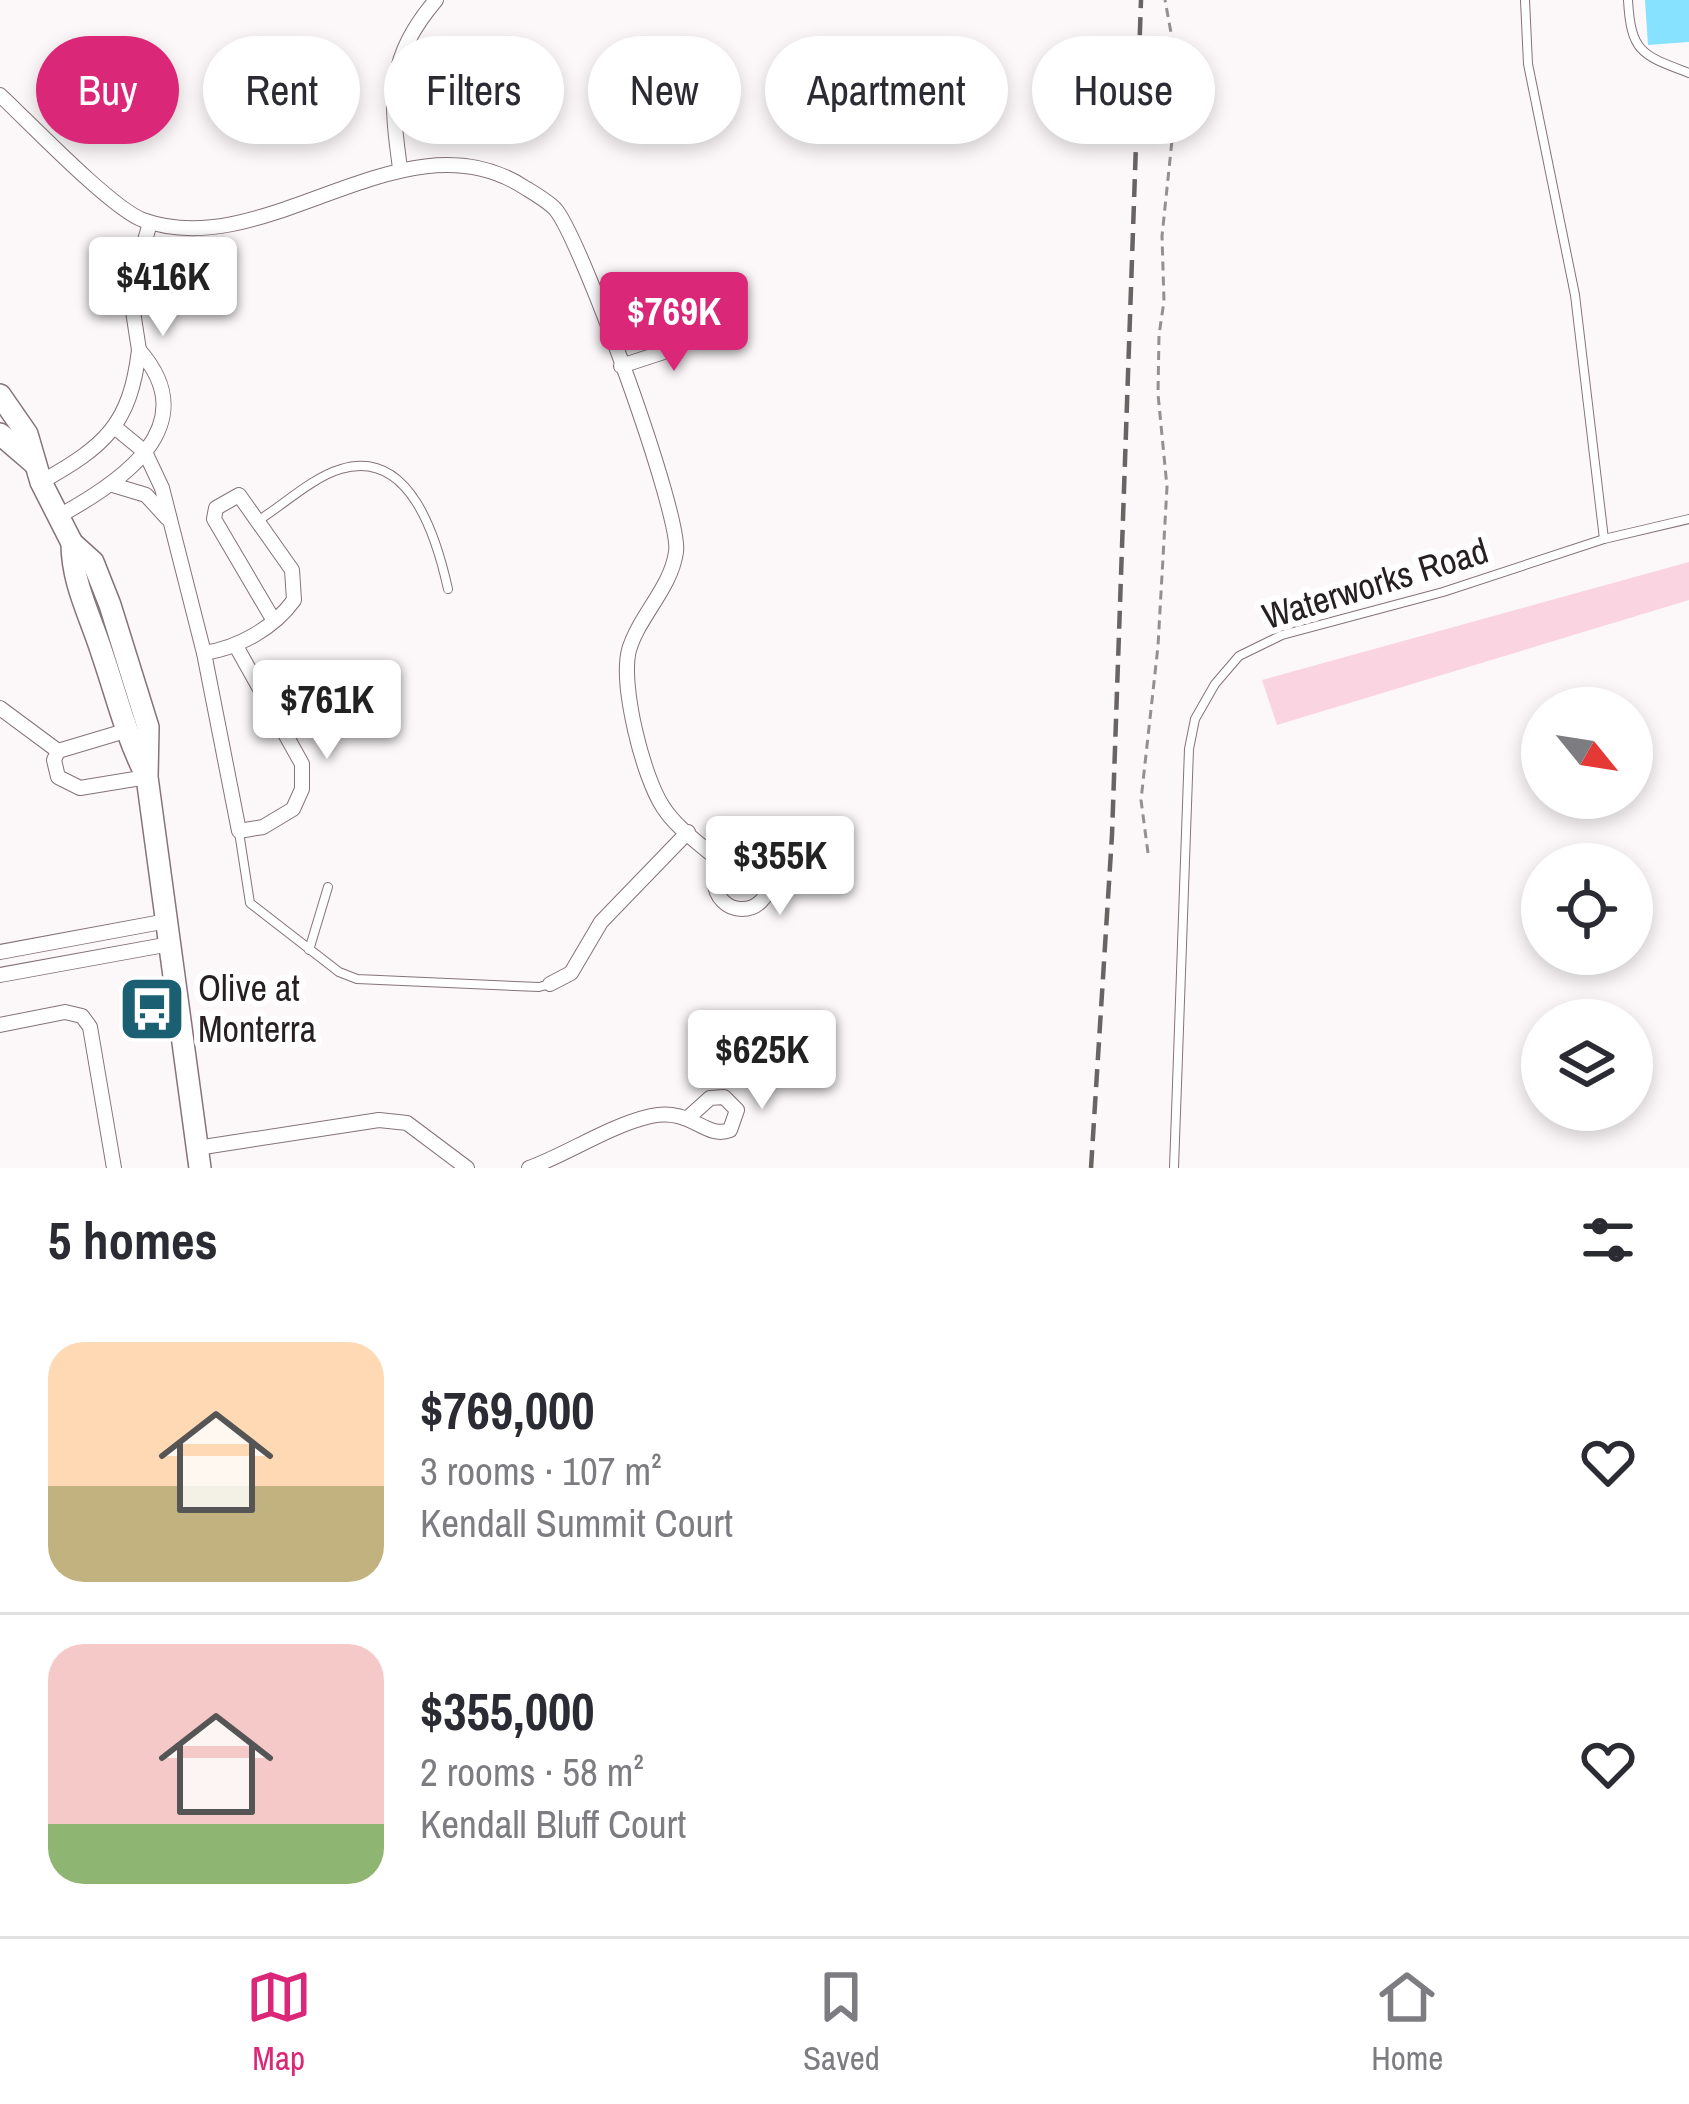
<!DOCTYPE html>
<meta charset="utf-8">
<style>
body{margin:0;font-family:"Archivo Narrow",sans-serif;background:#f2f2f3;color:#2b2b33;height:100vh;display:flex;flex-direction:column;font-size:45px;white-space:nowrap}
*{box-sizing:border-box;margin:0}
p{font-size:39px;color:#7c7c81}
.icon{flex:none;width:66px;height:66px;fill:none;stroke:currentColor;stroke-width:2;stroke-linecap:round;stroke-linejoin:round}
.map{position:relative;height:1168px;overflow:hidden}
.details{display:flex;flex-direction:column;background:#fff;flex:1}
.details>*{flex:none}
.hud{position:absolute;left:36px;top:36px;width:1617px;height:108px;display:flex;gap:24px}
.needle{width:78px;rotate:120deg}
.controls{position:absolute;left:1521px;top:687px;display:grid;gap:24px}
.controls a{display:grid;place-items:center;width:132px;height:132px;border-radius:50%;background:#fff;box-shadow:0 6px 18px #0003;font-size:60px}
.price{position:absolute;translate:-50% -102px;padding:0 27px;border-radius:12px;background:#fff;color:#222;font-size:39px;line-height:78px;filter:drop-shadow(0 3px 6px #0008)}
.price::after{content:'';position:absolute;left:50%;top:72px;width:36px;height:27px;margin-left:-18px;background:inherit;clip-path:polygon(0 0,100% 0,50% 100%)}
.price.on{background:#db2777;color:#fff}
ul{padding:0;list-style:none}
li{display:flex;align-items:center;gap:36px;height:300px;padding:0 48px}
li+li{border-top:3px solid #e1e1e2}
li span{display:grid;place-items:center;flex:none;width:336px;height:240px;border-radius:36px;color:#555}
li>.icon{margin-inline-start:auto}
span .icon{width:144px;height:144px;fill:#fffc;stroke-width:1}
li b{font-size:51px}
h2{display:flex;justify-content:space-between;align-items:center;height:144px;padding:0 48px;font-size:51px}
.pill{padding:0 42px;border-radius:54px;background:#fff;box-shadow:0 6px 18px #0003;font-size:42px;line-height:108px}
.pill.on{background:#db2777;color:#fff}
.tabs{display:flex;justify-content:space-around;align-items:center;height:168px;border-top:3px solid #e1e1e2;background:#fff;font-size:33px;color:#7c7c81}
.tabs a{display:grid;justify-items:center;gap:6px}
.tabs .on{color:#db2777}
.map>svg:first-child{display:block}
</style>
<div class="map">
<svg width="1689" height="1168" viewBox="0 0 1689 1168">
<rect width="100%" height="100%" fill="#fcf8f9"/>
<path fill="#fbd4e2" d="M 1689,562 L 1689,600 L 1277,725 L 1262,680 Z"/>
<path fill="#87e2ff" d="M 1645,0 L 1689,0 L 1689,42 L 1648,45 Z"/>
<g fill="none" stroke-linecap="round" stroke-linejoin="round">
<g stroke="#857379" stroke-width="10">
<g id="lane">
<path d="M 1525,0 L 1528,64 L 1575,295 L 1604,539"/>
<path d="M 1628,0 C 1631,53 1642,55 1689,73"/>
<path d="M 259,520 C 283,505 313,477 341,469 C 411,448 437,540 448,589"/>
<path d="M 239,832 L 250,903 L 339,972 L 357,979 L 539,987 L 550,984"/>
<path d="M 309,950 L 328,887"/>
<path d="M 1174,1168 L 1189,749 L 1195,719 L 1215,684 L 1239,656 L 1282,635 L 1443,592 L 1604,539 L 1689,519"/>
</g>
</g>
<g stroke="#857379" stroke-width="16">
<g id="street">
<path d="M 0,95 C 29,122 112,209 143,220 C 268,265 406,107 527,189 C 537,195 549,202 556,210 C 582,242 682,516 676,552 C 671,588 639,616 629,650 C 620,685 643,777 663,807 C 677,829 703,846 722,863"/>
<path d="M 400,168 C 390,96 387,58 436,0"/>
<circle cx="714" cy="312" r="23"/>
<path d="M 139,350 L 130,292 L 150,223"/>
<path d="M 621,366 L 673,349 L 697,331"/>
<path d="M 117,429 L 145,452 L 162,488 L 204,653 L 239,831 L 263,827 L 293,809 L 302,789 L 302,764 L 236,646"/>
<path d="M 41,482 C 105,446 130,425 139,350 C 206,426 121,482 59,516"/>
<path d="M 113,485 L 146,495 L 167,518"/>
<path d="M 204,653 C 238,648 274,628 294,600 L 292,570 L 239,495 L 216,508 L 214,519 L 274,621"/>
<path d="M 0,708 L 58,751"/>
<path d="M 125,731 L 58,751 L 54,760 L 58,777 L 80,788 L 147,777"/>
<circle cx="742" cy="882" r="27"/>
<path d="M 0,952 L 167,921"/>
<path d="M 0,975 L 170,944"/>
<path d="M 550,984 L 571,973 L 601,922 L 688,832"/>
<path d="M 0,1025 L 65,1012 L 82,1016 L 90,1027 L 114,1168"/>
<path d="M 197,1148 L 379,1120 L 407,1123 L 467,1168"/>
<path d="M 529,1168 C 570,1153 608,1126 651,1116 C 692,1107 705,1140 730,1130 L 737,1110 L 724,1097 L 710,1098 L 690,1116"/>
</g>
</g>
<g stroke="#857379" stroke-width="24">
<g id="primary">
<path d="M 0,395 L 27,434 L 41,482 L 72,543 L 93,562 L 110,605 L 148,727 L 147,777 L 200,1168"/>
<path d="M 0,434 L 35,464"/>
<path d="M 72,543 C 72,583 90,615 102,653 C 116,694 125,732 144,771"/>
</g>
</g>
<path stroke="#948f90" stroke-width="3" stroke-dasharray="9 6" stroke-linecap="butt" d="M 1148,853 L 1141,800 L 1158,646 L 1167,487 L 1158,394 L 1159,335 L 1164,301 L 1162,236 L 1176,102 L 1176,60 L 1165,0"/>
<use href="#lane" stroke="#fff" stroke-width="8"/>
<use href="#street" stroke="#fff" stroke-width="14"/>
<use href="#primary" stroke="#fff" stroke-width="21"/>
<path stroke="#696364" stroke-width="4.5" stroke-dasharray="18 9" stroke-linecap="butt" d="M 1091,1168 L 1112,835 L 1141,0"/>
</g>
<defs>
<g id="bus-square" transform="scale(3.45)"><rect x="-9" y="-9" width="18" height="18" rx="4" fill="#1b5f72" stroke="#fff"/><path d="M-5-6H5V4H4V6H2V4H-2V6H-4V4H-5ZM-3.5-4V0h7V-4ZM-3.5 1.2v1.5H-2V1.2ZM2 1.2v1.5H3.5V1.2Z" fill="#fff"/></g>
</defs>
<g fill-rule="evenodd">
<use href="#bus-square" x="152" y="1009"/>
</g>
<g text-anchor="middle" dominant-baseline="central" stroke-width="12" stroke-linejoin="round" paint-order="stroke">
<g font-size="36" fill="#272022" stroke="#fff">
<text transform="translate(1375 583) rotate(-17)">Waterworks Road</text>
</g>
<g font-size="36" fill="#272022" stroke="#fff" text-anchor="start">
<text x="198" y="988">Olive at<tspan x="198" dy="41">Monterra</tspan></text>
</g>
</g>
</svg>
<div class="controls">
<a><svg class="needle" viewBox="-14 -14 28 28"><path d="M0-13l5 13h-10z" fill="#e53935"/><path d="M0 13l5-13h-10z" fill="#7c7c81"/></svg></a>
<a><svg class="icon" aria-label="locate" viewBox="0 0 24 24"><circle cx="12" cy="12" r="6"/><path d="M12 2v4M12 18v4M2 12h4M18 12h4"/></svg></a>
<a><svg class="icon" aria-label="layers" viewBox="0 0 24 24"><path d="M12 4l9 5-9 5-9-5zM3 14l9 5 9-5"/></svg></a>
</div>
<b class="price" style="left:163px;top:339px">$416K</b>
<b class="price on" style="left:674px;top:374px">$769K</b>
<b class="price" style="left:327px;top:762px">$761K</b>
<b class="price" style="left:780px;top:918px">$355K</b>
<b class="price" style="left:762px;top:1112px">$625K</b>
<div class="hud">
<a class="pill on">Buy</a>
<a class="pill">Rent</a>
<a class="pill">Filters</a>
<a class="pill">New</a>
<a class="pill">Apartment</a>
<a class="pill">House</a>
</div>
</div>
<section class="details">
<h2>5 homes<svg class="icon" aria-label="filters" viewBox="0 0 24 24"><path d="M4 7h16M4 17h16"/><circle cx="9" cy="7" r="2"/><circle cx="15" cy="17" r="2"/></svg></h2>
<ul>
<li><span style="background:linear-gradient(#ffd9b3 60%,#c2b280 0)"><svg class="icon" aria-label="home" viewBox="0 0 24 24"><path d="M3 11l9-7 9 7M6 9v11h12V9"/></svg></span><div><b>$769,000</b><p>3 rooms · 107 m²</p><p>Kendall Summit Court</p></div><svg class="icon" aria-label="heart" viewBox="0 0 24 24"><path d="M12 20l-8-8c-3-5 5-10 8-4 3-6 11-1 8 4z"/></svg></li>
<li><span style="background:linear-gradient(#f6c9c9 75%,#8fb573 0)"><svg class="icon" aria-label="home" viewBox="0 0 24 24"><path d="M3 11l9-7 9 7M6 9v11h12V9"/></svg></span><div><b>$355,000</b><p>2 rooms · 58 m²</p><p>Kendall Bluff Court</p></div><svg class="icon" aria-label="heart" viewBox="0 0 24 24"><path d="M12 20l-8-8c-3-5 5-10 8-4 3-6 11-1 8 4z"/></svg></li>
</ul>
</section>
<nav class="tabs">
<a class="on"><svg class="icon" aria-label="map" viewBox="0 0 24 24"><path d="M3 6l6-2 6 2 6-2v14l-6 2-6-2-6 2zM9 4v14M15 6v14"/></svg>Map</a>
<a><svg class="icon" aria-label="saved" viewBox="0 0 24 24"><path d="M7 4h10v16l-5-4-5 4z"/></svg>Saved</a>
<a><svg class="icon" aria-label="home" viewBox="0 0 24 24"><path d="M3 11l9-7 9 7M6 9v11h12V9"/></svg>Home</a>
</nav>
